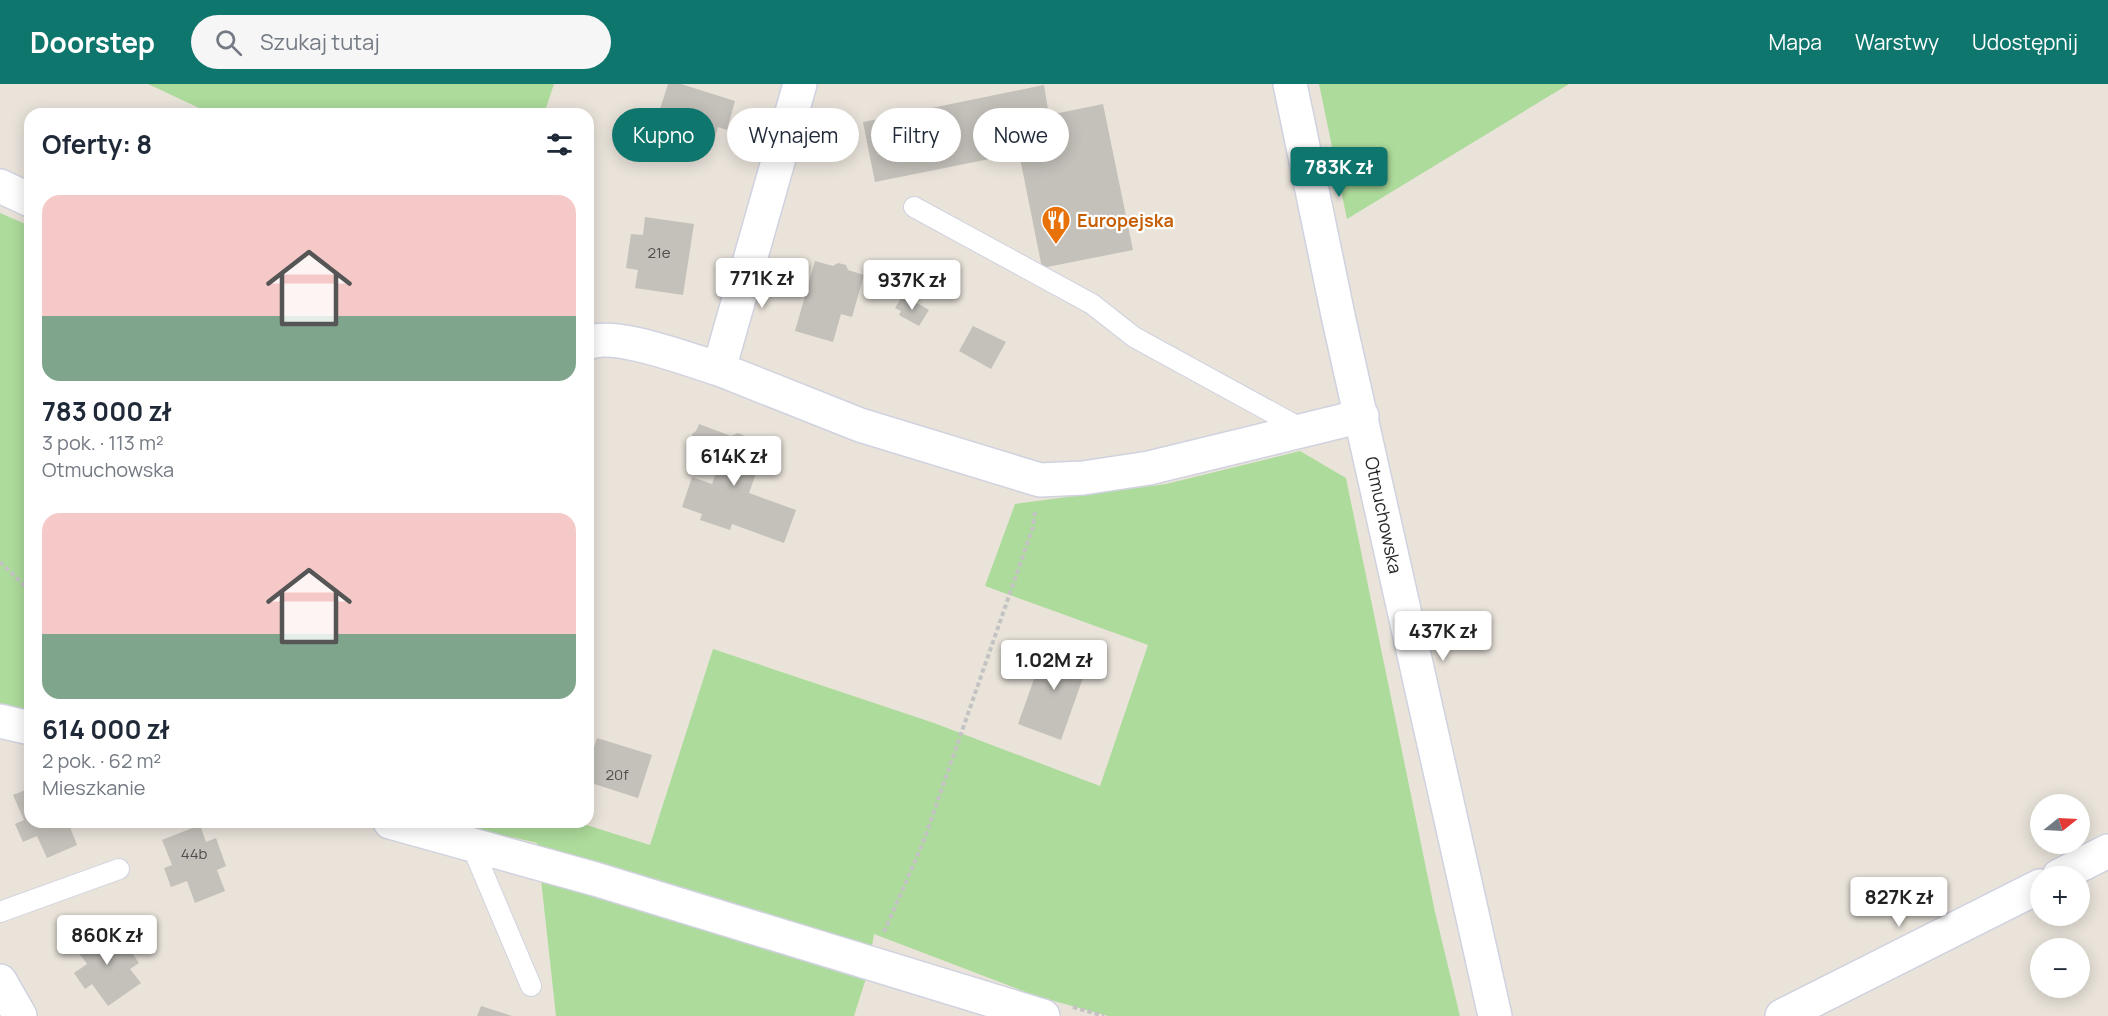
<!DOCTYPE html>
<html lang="pl">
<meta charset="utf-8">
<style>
body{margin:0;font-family:Manrope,sans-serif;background:#f6f6f7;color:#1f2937;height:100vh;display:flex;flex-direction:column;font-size:22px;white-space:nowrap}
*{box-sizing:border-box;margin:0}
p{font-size:20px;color:#747a83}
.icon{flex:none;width:33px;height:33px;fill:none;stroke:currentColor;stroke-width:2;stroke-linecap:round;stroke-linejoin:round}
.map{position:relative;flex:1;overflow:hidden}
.panel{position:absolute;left:24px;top:24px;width:570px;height:720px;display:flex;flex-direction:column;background:#fff;border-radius:18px;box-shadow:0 3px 15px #0003}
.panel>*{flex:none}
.banner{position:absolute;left:612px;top:24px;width:570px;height:54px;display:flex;gap:12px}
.needle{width:39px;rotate:72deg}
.buttons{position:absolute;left:2030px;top:710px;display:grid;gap:12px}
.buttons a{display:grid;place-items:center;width:60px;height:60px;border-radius:50%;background:#fff;box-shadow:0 3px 15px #0003;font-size:30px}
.price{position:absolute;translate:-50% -51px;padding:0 14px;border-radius:6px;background:#fff;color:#222;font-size:20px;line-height:39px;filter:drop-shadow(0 2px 3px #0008)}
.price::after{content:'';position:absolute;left:50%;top:36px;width:18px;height:14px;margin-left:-9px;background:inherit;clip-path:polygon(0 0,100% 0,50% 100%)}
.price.current{background:#0f766e;color:#fff}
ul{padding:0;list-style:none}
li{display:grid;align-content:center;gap:12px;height:318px;padding:0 18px}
li span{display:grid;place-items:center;height:186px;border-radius:18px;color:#555}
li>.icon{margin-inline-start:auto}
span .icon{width:108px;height:108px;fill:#fffc;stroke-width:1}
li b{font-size:26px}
h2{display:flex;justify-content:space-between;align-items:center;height:72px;padding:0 18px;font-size:26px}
.pill{padding:0 21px;border-radius:27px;background:#fff;box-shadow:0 3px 15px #0003;font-size:21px;line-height:54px}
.pill.current{background:#0f766e;color:#fff}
header{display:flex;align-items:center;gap:36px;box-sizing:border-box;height:84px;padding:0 30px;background:#0f766e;color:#fff}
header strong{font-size:28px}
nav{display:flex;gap:33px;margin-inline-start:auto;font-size:21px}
.search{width:420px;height:54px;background:#f6f6f7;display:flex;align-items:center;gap:15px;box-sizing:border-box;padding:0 21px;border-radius:33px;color:#747a83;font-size:22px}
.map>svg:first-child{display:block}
</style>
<header>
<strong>Doorstep</strong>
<div class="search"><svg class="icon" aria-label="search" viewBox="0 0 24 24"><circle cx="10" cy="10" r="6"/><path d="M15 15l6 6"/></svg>Szukaj tutaj</div>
<nav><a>Mapa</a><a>Warstwy</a><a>Udostępnij</a></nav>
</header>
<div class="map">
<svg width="2108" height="932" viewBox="0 0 2108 932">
<rect width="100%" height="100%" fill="#e9e3da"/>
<g fill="#addb9b">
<path d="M 148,0 L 554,0 L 544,30 L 212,30 Z"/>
<path d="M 1319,0 L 1569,0 L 1347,135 Z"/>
<path d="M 0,129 L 30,142 L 30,631 L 0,623 Z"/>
<path d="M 1300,367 L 1346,394 L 1435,828 L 1460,932 L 1108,932 L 1036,912 L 874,850 L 867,891 L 854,932 L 556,932 L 537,759 L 448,738 L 577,738 L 650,761 L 713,565 L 934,639 L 1100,702 L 1148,561 L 985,502 L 1015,420 L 1166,400 Z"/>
</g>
<g fill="#c4c0ba">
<path d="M 668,0 L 681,0 L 735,17 L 727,46 L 718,43 L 714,57 L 707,55 L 701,74 L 661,62 L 667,42 L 663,41 L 667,27 L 660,25 Z"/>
<path d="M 1044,1 L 1049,31 L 1103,20 L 1133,166 L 1042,184 L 1019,69 L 875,98 L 863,38 Z"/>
<path d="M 645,133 L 694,140 L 683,211 L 635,204 L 638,186 L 626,184 L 631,150 L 643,151 Z"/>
<path d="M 815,177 L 833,182 L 838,179 L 846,181 L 848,186 L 864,191 L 852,233 L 841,230 L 833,258 L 795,247 Z"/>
<path d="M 903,211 L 929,226 L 919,242 L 899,231 L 901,227 L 895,224 Z"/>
<path d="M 973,242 L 1006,258 L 991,285 L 959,267 Z"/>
<path d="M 699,340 L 731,352 L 738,349 L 745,352 L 748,358 L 765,364 L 749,409 L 796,426 L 784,459 L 732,440 L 730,446 L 700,436 L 702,430 L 682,423 L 692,393 L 712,400 L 718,382 L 688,371 L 692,350 L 696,347 Z"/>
<path d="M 1047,559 L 1090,574 L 1061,656 L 1018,640 Z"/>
<path d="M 597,654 L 652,671 L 638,714 L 588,698 L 588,682 Z"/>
<path d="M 30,704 L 30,738 L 68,738 L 77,761 L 47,774 L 37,752 L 23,758 L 15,740 L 24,736 L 13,711 Z"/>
<path d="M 200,741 L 206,758 L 216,754 L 226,782 L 217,786 L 225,807 L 195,819 L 187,797 L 171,803 L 164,784 L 172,781 L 162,756 Z"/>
<path d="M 99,842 L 113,861 L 122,854 L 139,879 L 130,885 L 141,899 L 108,922 L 92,900 L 85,905 L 74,889 L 87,880 L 73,861 Z"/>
<path d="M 481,922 L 512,932 L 477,932 Z"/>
</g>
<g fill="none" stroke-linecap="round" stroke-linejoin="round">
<g stroke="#d0d2df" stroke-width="22">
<g id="lane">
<path d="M 914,123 L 1092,220 L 1134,253 L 1302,345"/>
<path d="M 471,760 L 531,902"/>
<path d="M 0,828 L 119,785"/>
</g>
</g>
<g stroke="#d0d2df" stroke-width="36">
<g id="street">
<path d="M 0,102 L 30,116"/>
<path d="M 588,259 C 615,247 689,276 719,285 L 800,0"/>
<path d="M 719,285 L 860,341 L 1040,396 L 1083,394 L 1149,384 L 1362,332"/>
<path d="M 0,637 L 30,644"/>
<path d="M 390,738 L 595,795 L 1043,932"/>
<path d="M 2059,792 L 2108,767"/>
<path d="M 0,897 L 20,932"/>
<path d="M 1782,932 L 2040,802"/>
</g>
</g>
<g stroke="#d0d2df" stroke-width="36">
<path id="secondary" d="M 1290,0 L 1339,236 L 1495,932"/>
</g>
<g stroke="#c3c3c3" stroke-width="4" stroke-dasharray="4.5 3" stroke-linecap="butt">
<path d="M 0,478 L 30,507"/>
<path d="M 884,848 L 923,759 L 1033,443 L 1035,427"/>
<path d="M 1073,923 L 1104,932"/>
</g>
<use href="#lane" stroke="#fff" stroke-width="20"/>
<use href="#street" stroke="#fff" stroke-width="33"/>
<use href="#secondary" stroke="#fff" stroke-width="33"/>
</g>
<defs>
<g id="restaurant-pin" transform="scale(1.5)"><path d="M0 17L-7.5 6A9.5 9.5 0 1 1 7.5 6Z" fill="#e8710a" stroke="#fff"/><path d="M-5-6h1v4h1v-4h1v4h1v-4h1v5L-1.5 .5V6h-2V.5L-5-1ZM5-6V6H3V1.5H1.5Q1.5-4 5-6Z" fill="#fff"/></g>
</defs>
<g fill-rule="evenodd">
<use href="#restaurant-pin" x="1056" y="136"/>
</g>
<g text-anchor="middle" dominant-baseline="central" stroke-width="4.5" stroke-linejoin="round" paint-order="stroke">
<g font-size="15" fill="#4f4e4c">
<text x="659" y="168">21e</text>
<text x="617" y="690">20f</text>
<text x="194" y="769">44b</text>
</g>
<g font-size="18" font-weight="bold" fill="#c56008" stroke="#fff" text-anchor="start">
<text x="1077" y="136">Europejska</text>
</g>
<g font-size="18" fill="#282828" stroke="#fff">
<text transform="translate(1384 431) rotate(78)">Otmuchowska</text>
</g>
</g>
</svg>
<div class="buttons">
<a><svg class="needle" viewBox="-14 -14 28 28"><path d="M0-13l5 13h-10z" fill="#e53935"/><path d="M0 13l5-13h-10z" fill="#747a83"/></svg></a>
<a>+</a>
<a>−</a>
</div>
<b class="price current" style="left:1339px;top:114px">783K zł</b>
<b class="price" style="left:762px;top:225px">771K zł</b>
<b class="price" style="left:912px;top:227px">937K zł</b>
<b class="price" style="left:734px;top:403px">614K zł</b>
<b class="price" style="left:1443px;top:578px">437K zł</b>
<b class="price" style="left:1054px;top:607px">1.02M zł</b>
<b class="price" style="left:1899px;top:844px">827K zł</b>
<b class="price" style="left:107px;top:882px">860K zł</b>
<div class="banner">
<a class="pill current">Kupno</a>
<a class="pill">Wynajem</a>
<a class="pill">Filtry</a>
<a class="pill">Nowe</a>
</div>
<section class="panel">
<h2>Oferty: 8<svg class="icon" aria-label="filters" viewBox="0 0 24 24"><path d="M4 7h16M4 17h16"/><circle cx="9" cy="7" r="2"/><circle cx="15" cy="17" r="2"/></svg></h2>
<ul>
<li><span style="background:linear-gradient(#f6c9c9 65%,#7fa58c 0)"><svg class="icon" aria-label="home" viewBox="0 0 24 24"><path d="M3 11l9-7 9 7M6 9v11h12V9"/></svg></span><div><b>783 000 zł</b><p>3 pok. · 113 m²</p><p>Otmuchowska</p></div></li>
<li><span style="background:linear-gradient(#f6c9c9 65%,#7fa58c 0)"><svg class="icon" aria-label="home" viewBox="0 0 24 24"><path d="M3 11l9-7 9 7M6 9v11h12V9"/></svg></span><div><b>614 000 zł</b><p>2 pok. · 62 m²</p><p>Mieszkanie</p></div></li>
</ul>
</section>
</div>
